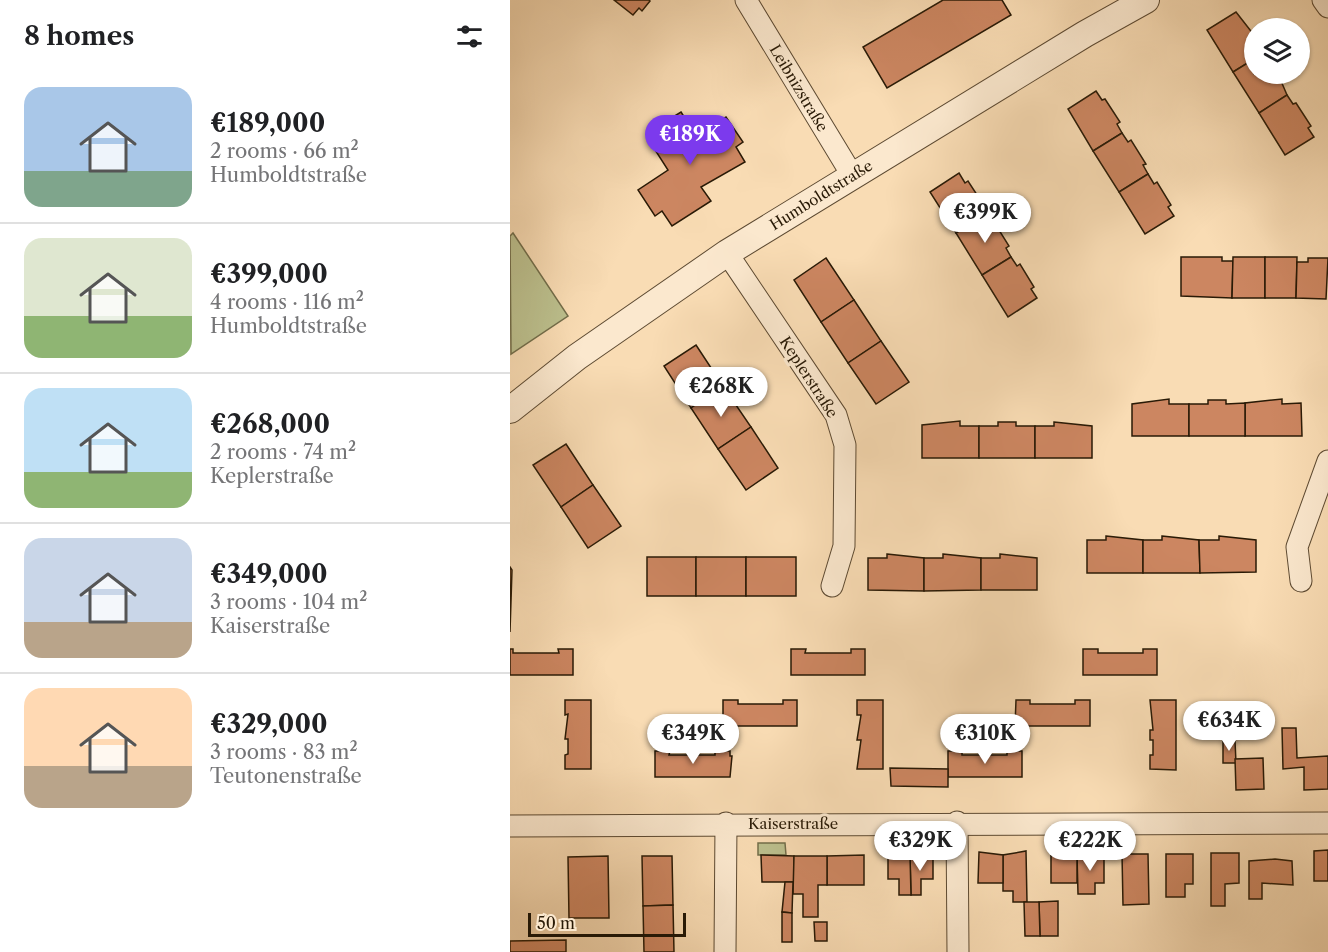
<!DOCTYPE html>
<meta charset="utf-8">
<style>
body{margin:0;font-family:"Libre Caslon Text",serif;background:#f2f2f2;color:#202124;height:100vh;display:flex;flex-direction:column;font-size:22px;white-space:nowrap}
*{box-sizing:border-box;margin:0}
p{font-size:20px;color:#757577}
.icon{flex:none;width:33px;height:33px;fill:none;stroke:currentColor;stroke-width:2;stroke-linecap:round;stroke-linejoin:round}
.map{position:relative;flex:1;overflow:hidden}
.sheet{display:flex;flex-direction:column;background:#fff;width:510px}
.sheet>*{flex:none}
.fabs{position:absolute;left:734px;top:18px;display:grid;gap:12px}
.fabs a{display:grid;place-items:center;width:66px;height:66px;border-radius:50%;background:#fff;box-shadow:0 2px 4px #0004;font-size:30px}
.scale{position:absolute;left:18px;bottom:15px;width:158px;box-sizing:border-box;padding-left:6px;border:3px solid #291a06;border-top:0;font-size:16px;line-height:21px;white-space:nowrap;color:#291a06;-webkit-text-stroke:4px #fbe8ce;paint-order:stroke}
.price{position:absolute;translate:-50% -51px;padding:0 14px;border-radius:21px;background:#fff;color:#222;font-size:20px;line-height:39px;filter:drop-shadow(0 2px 3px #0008)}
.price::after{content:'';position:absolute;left:50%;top:36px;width:18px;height:14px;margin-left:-9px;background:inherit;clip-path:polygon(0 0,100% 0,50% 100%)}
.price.current{background:#7c3aed;color:#fff}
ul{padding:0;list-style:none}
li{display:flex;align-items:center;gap:18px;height:150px;padding:0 24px}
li+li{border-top:2px solid #e0e0e0}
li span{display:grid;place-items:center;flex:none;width:168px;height:120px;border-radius:18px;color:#555}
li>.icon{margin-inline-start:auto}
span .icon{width:72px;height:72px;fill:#fffc;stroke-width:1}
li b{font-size:26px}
h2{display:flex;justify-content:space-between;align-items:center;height:72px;padding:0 24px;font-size:26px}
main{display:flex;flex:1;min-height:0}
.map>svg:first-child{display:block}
</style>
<main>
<section class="sheet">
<h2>8 homes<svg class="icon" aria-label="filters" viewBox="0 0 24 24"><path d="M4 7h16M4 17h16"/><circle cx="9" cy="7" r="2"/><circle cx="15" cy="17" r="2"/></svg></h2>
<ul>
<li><span style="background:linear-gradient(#a9c7e8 70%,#7fa58c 0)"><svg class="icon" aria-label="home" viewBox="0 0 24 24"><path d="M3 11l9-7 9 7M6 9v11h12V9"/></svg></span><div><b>€189,000</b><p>2 rooms · 66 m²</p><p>Humboldtstraße</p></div></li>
<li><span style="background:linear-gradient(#dfe7d0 65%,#8fb573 0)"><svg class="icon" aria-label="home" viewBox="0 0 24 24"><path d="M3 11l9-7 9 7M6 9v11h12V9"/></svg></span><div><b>€399,000</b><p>4 rooms · 116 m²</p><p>Humboldtstraße</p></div></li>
<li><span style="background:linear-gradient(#bfe0f5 70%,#8fb573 0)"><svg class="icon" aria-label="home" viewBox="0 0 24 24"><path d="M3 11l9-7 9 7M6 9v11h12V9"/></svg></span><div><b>€268,000</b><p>2 rooms · 74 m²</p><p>Keplerstraße</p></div></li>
<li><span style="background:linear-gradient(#c9d6e8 70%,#b9a48a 0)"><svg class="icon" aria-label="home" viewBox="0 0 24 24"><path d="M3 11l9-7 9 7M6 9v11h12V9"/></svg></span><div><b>€349,000</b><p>3 rooms · 104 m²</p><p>Kaiserstraße</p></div></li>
<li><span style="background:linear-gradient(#ffd9b3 65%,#b9a48a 0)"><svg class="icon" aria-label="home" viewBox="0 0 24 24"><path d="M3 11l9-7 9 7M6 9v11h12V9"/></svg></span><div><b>€329,000</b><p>3 rooms · 83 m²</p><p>Teutonenstraße</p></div></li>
</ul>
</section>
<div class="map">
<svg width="818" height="952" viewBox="0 0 818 952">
<rect width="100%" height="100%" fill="#f9dcb4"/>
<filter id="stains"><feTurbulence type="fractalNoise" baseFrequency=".00333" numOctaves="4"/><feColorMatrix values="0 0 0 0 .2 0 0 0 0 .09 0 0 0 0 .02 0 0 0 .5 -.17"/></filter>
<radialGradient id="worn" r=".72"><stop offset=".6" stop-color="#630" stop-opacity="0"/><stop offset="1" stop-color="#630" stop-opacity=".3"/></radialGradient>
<g fill="#bcc08e" stroke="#726d4a" stroke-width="1.5">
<path d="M 3,233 L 58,316 L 1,354 L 0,236 Z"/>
<path d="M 248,843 L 275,843 L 276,855 L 248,855 Z"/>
</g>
<g fill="#cc8661" stroke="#291a06" stroke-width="1.5">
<path d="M 104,0 L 139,0 L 140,1 L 132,11 L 129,8 L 123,15 Z"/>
<path d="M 433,0 L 492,0 L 501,15 L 377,88 L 353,47 Z"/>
<path d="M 726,12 L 744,35 L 744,59 L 723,72 L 697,30 Z"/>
<path d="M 744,59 L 744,74 L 768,74 L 777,95 L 749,113 L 723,72 Z"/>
<path d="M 586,91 L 592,100 L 595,99 L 610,122 L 607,124 L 612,133 L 583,151 L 558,109 Z"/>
<path d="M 777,95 L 783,104 L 786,103 L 801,126 L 798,128 L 804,137 L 775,155 L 749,113 Z"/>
<path d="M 171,112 L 186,136 L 216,117 L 233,142 L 226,147 L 235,162 L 191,187 L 201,201 L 162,226 L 152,211 L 145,216 L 128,190 L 158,170 L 140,142 L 155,132 L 150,125 Z"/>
<path d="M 612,133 L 618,142 L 621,140 L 636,164 L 633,165 L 638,174 L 609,192 L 583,151 Z"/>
<path d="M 449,173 L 455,183 L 458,181 L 473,204 L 470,206 L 475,215 L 446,233 L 420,192 Z"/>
<path d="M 638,174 L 644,184 L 647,182 L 661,205 L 658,207 L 664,216 L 635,234 L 609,192 Z"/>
<path d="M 475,215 L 481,224 L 484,222 L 499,246 L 496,248 L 501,257 L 472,275 L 446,233 Z"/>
<path d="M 501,257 L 507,266 L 510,264 L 524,287 L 521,289 L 527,298 L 498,317 L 472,275 Z"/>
<path d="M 671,257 L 712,257 L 712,261 L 723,261 L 722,298 L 671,296 Z"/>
<path d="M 723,257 L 755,257 L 755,298 L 722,298 Z"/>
<path d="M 755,257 L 787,257 L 786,298 L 755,298 Z"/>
<path d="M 316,258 L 344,300 L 311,322 L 284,280 Z"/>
<path d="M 798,258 L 818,258 L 816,299 L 786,298 L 787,262 L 798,262 Z"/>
<path d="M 344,300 L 371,341 L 338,363 L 311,322 Z"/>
<path d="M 371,341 L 399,382 L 366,404 L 338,363 Z"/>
<path d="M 186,345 L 213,386 L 181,408 L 154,366 Z"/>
<path d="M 213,386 L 241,427 L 208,449 L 181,408 Z"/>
<path d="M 659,399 L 659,404 L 679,404 L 679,436 L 622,436 L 622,404 Z"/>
<path d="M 772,399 L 772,404 L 791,403 L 792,436 L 735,436 L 735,403 Z"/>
<path d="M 698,400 L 716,400 L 716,404 L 735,403 L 735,436 L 679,436 L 679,404 L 698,404 Z"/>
<path d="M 450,421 L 450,426 L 469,426 L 469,458 L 412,458 L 412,425 Z"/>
<path d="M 488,422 L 506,422 L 506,426 L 525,426 L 525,458 L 469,458 L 469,426 L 488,426 Z"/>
<path d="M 544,422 L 582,426 L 582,458 L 525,458 L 525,426 L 544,426 Z"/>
<path d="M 241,427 L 268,468 L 236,490 L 208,449 Z"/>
<path d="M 56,444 L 83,485 L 51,507 L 23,465 Z"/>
<path d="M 83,485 L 111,526 L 78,548 L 51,507 Z"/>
<path d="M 596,536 L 633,540 L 633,573 L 577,573 L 577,540 L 596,540 Z"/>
<path d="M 652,536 L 689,540 L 690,573 L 633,573 L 633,540 L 652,540 Z"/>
<path d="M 709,536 L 746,540 L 746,572 L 690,573 L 689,540 L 709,540 Z"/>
<path d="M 377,554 L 414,558 L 414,591 L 358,590 L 358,558 L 377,558 Z"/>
<path d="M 433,554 L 471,558 L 471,590 L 414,591 L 414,558 L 433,558 Z"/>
<path d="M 490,554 L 527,558 L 527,590 L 471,590 L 471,558 L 490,558 Z"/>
<rect x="137" y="557" width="49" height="39"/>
<rect x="186" y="557" width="50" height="39"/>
<rect x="236" y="557" width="50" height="39"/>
<path d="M 0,567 L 2,570 L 0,632 Z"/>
<path d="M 0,649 L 3,649 L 3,653 L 49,653 L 48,649 L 63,649 L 63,675 L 0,675 Z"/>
<path d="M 281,649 L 296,649 L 295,653 L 341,653 L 341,649 L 355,649 L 355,675 L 281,675 Z"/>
<path d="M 573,649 L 588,649 L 588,653 L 633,653 L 633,649 L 647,649 L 647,675 L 573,675 Z"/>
<path d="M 55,700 L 81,700 L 81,769 L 55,769 L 55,755 L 58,754 L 58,739 L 55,739 L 58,714 L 55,715 Z"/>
<path d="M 213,700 L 228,700 L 228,704 L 273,704 L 273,700 L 287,700 L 287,726 L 213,726 Z"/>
<path d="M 347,700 L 373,700 L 373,769 L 347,769 L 351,740 L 347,740 L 351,715 L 347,715 Z"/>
<path d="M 506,700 L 520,700 L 520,704 L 565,704 L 565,700 L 580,700 L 580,726 L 505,726 Z"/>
<path d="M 640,700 L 666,700 L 666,770 L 640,769 L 640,755 L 643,755 L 643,740 L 640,740 L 640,730 L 643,730 Z"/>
<path d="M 772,728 L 786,728 L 787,758 L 818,756 L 818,789 L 794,790 L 794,767 L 773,769 Z"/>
<path d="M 713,741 L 725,741 L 726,763 L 713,763 Z"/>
<path d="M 145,751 L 160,751 L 159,755 L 205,755 L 205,751 L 220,751 L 220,756 L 222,756 L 220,777 L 145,777 Z"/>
<path d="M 438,751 L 452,751 L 452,755 L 497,755 L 497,751 L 512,751 L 512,777 L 438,777 Z"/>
<path d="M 753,758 L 754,789 L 726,790 L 725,759 Z"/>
<path d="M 380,768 L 438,769 L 438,787 L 381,786 Z"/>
<path d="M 818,850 L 818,881 L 804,881 L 804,851 Z"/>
<path d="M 516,851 L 517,902 L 503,902 L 503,891 L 493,891 L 493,855 Z"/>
<path d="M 469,852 L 493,855 L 493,883 L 468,883 Z"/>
<path d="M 701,853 L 729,853 L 729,883 L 715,884 L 715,906 L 701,906 Z"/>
<path d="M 567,854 L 594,854 L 594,883 L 585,883 L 585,894 L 568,894 Z"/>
<path d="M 567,854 L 567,883 L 541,883 L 541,855 Z"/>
<path d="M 612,854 L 638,854 L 639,904 L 613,905 Z"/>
<path d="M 656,854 L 683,854 L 683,884 L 675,884 L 675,897 L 656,897 Z"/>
<path d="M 251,855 L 284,856 L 284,882 L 252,882 Z"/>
<path d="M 354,855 L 354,885 L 317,885 L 317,856 Z"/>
<path d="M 400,855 L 423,855 L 423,879 L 411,879 L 411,895 L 401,895 Z"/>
<path d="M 400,855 L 401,895 L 389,895 L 389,879 L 378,879 L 378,856 Z"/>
<path d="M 98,856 L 99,918 L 59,918 L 58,857 Z"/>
<path d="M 132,856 L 162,856 L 163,905 L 133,906 Z"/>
<path d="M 284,856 L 317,856 L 317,885 L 308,885 L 308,917 L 293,917 L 293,894 L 283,894 Z"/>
<path d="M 765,859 L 782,861 L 783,885 L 752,883 L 752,899 L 739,899 L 739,861 Z"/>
<path d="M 275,882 L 283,882 L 282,913 L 272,912 Z"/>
<path d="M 548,901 L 548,936 L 530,936 L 529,902 Z"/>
<path d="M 514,902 L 529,902 L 530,936 L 515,936 Z"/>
<path d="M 163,905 L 164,952 L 134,952 L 133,906 Z"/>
<path d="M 272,912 L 282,913 L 282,942 L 272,942 Z"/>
<path d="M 304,922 L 317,922 L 317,941 L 305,941 Z"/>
<path d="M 56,940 L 56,952 L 0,952 L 0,941 Z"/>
</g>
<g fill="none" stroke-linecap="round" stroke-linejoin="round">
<g stroke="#5d4a32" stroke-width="23">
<g id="minor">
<path d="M 236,0 L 342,175"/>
<path d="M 813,0 L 818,7"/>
<path d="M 217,253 L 326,415 L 335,445 L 334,546 L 322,586"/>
<path d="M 791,581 L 787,547 L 818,461"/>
<path d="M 447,822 L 448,952"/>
<path d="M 0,826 L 818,823"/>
<path d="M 215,952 L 216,823"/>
</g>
</g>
<g stroke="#5d4a32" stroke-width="28">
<path id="tertiary" d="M 0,410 L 67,357 L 217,253 L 575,34 L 636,0"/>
</g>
<use href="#minor" stroke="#fbe8ce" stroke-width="21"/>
<use href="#tertiary" stroke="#fbe8ce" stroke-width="26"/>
</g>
<g text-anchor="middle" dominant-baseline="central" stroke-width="6" stroke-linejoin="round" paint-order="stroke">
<g font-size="15" fill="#291a06" stroke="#fbe8ce">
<text transform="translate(289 88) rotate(59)">Leibnizstraße</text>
<text transform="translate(311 195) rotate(-32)">Humboldtstraße</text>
<text transform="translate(299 377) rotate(57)">Keplerstraße</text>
<text x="283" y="823">Kaiserstraße</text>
</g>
</g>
<rect width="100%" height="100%" filter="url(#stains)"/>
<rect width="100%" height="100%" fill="url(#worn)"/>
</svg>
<div class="fabs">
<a><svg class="icon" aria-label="layers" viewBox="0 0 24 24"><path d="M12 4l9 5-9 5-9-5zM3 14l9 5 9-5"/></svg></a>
</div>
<div class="scale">50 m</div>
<b class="price current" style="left:180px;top:166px">€189K</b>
<b class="price" style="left:475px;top:244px">€399K</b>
<b class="price" style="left:211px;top:418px">€268K</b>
<b class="price" style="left:719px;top:752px">€634K</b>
<b class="price" style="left:183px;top:765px">€349K</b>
<b class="price" style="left:475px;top:765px">€310K</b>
<b class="price" style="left:410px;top:872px">€329K</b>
<b class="price" style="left:580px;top:872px">€222K</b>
</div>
</main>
